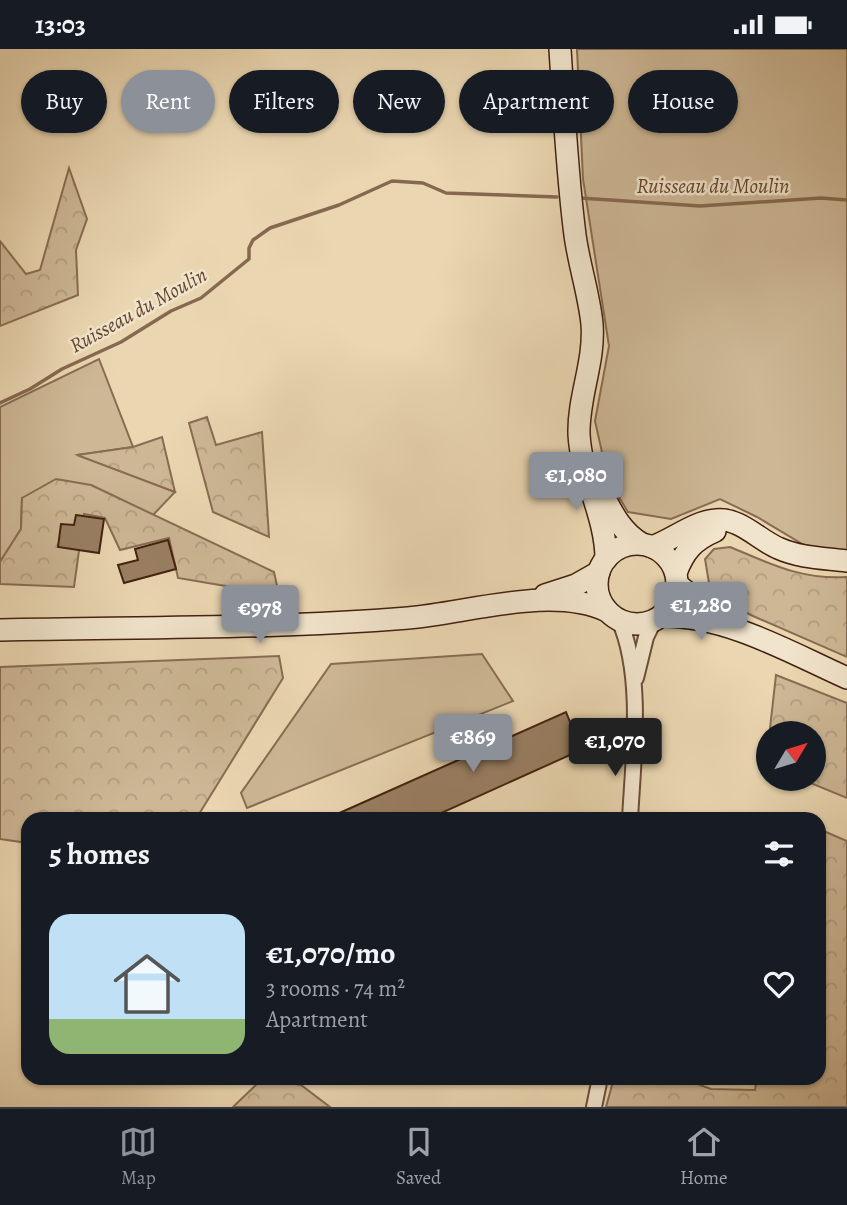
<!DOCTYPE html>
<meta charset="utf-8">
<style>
body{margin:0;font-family:Alegreya,serif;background:#242831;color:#f1f3f6;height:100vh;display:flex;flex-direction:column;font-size:26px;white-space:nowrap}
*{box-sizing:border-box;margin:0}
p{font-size:23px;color:#9ea1a6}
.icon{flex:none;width:38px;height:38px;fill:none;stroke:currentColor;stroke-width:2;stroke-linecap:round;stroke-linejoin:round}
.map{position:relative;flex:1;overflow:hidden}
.panel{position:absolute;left:21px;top:763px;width:805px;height:273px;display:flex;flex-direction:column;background:#171b24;border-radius:21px;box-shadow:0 2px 5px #0004}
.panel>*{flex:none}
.top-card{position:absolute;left:21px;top:21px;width:805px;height:63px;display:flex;gap:14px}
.needle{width:46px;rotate:52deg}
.fabs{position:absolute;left:756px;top:672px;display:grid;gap:14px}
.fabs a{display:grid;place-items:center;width:70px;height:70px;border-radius:50%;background:#171b24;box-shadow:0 2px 5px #0004;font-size:35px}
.price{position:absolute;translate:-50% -60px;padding:0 16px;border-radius:7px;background:#8c9099;color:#fff;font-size:23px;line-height:46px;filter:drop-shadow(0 2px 4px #0008)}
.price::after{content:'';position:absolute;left:50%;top:42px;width:21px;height:16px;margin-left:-10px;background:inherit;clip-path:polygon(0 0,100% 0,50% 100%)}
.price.selected{background:#222;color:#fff}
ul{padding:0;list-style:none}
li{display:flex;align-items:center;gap:21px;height:175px;padding:0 28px}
li span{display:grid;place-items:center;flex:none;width:196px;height:140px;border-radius:21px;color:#555}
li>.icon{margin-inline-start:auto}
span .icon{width:84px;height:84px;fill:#fffc;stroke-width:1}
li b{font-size:30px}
h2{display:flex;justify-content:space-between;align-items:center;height:84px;padding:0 28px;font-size:30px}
.pill{padding:0 24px;border-radius:32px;background:#171b24;box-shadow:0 2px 5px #0004;font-size:24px;line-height:63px}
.pill.selected{background:#8c9099;color:#fff}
.status{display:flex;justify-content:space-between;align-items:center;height:49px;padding:0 35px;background:#171b24;direction:ltr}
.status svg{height:19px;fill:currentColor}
.menu{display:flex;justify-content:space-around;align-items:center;height:98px;border-top:2px solid #363941;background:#171b24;font-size:19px;color:#9ea1a6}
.menu a{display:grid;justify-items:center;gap:4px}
.menu .selected{color:#8c9099}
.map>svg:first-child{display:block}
</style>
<div class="status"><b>13:03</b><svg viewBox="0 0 49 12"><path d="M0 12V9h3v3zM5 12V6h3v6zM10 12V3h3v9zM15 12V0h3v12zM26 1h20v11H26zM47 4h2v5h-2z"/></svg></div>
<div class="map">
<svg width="847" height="1058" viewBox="0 0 847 1058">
<defs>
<pattern id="forest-crowns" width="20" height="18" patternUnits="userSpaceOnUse" patternTransform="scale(1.75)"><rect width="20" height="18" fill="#cdb795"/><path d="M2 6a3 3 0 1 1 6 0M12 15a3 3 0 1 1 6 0" fill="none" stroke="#b19d7f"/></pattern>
</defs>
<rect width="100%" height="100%" fill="#ead6b1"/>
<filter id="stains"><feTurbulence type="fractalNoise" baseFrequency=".00286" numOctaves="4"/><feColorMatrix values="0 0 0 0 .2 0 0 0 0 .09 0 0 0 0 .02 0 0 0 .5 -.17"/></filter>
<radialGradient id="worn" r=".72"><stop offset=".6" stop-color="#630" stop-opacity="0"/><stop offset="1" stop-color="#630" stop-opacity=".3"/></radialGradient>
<g fill="#cdb795" stroke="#886c52" stroke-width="2">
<path d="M 577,0 L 847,0 L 847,504 L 804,496 L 757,468 L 720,450 L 671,470 L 628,463 L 608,430 L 595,372 L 609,297 L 583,130 Z"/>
<path d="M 99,310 L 133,398 L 78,406 L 175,443 L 153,466 L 91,436 L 22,449 L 21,480 L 0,513 L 0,358 Z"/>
<path d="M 482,605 L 513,652 L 247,759 L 241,744 L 331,615 Z"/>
</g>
<g fill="url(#forest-crowns)" stroke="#886c52" stroke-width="2">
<path d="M 69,119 L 87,170 L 76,201 L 78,246 L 0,277 L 0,192 L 26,225 L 40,221 Z"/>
<path d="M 207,368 L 216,396 L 262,383 L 269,488 L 213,463 L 189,374 Z"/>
<path d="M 162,388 L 175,443 L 77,406 L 133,398 Z"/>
<path d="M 56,430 L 91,436 L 274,523 L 279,546 L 178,529 L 169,489 L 120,501 L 105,469 L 84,465 L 74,538 L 0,535 L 0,513 L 21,480 L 22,449 Z"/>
<path d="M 730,498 C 771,515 802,531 847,528 L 847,608 L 753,567 L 711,546 L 705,510 L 714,500 Z"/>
<path d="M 279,607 L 283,629 L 196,770 L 28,770 L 28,794 L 0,790 L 0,618 Z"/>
<path d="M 776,626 L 847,654 L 847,749 L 801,730 L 814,730 L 814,684 L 768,684 L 768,716 L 766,715 Z"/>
<path d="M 819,780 L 847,792 L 847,1058 L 606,1058 L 614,1029 L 681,1029 L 711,1040 L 755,1041 L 757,1029 L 819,1029 Z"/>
<path d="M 263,1029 L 301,1036 L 330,1058 L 233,1058 Z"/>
</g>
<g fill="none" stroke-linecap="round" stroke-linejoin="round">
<g stroke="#85684f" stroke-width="3.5">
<path d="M 580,149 L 700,157 L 821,149 L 847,151"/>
<path d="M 0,354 L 30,340 L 62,320 L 121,293 L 171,262 L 201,249 L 249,210 L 249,199 L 253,191 L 270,179 L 339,156 L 392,132 L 423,134 L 446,144 L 557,148"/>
</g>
</g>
<g fill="#997f63" stroke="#42210f" stroke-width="2">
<path d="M 76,466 L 104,470 L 99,504 L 58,498 L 61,475 L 74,476 Z"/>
<path d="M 168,491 L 176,520 L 124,534 L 118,516 L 138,511 L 135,500 Z"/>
<path d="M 566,663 L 581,701 L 428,770 L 326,770 Z"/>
</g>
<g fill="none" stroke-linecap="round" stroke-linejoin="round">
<g stroke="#6c4e38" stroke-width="18">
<g id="street">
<path d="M 619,571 C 644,626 633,711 630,770"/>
<path d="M 636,629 L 646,588 L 654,572"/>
<path d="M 594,1058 L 600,1029"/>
</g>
</g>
<g stroke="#42210f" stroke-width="24">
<g id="secondary">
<path d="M 560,0 C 564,62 567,124 575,186 C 579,216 589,245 592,275 C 595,313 578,348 579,385 C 581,428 606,467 606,510"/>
<path d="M 601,442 C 612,463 621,483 642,495"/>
<circle cx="637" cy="535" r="40"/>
<path d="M 652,498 C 674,490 693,473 716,471 C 739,468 759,491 778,499 C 800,509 824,509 847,512"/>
<path d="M 676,524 C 684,502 694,491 715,482"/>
<path d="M 678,536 L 705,558 L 728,572"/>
<path d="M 545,546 L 576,536 L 599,523"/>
<path d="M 663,567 C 728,567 789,603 847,629"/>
<path d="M 0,581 C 136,578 273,580 408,569 C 468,564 552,536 607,562"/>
</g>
</g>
<use href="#street" stroke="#f1e4cc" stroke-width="14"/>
<use href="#secondary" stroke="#f1e4cc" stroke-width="21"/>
</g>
<g text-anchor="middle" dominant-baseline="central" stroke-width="5" stroke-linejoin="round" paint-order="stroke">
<g font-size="21" font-style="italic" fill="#63452f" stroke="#f1e4cc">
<text x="713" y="137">Ruisseau du Moulin</text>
<text transform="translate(138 261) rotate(-29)">Ruisseau du Moulin</text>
</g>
</g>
<rect width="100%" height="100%" filter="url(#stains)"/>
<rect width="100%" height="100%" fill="url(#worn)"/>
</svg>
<div class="fabs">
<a><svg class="needle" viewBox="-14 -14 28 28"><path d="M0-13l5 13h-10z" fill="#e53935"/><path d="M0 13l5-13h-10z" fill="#9ea1a6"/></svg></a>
</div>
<b class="price" style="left:576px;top:463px">€1,080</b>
<b class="price" style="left:701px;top:593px">€1,280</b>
<b class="price" style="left:260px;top:596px">€978</b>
<b class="price" style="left:473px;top:725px">€869</b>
<b class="price selected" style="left:615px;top:729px">€1,070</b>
<div class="top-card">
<a class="pill">Buy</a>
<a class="pill selected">Rent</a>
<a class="pill">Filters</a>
<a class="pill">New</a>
<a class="pill">Apartment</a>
<a class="pill">House</a>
</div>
<section class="panel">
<h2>5 homes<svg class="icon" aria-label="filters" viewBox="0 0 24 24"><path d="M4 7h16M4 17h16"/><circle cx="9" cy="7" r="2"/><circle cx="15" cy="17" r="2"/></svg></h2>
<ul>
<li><span style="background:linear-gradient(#bfe0f5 75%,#8fb573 0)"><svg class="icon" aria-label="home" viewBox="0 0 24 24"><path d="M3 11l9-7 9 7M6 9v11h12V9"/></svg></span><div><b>€1,070/mo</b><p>3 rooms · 74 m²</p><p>Apartment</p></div><svg class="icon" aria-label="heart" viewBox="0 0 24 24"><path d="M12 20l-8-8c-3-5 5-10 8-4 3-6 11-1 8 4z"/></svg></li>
</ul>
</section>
</div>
<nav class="menu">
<a class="selected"><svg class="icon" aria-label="map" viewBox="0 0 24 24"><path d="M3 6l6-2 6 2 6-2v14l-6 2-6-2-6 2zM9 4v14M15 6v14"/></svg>Map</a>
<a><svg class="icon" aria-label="saved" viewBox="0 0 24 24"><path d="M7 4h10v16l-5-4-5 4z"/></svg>Saved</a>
<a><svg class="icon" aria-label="home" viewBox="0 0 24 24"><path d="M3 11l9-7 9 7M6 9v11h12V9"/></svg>Home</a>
</nav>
